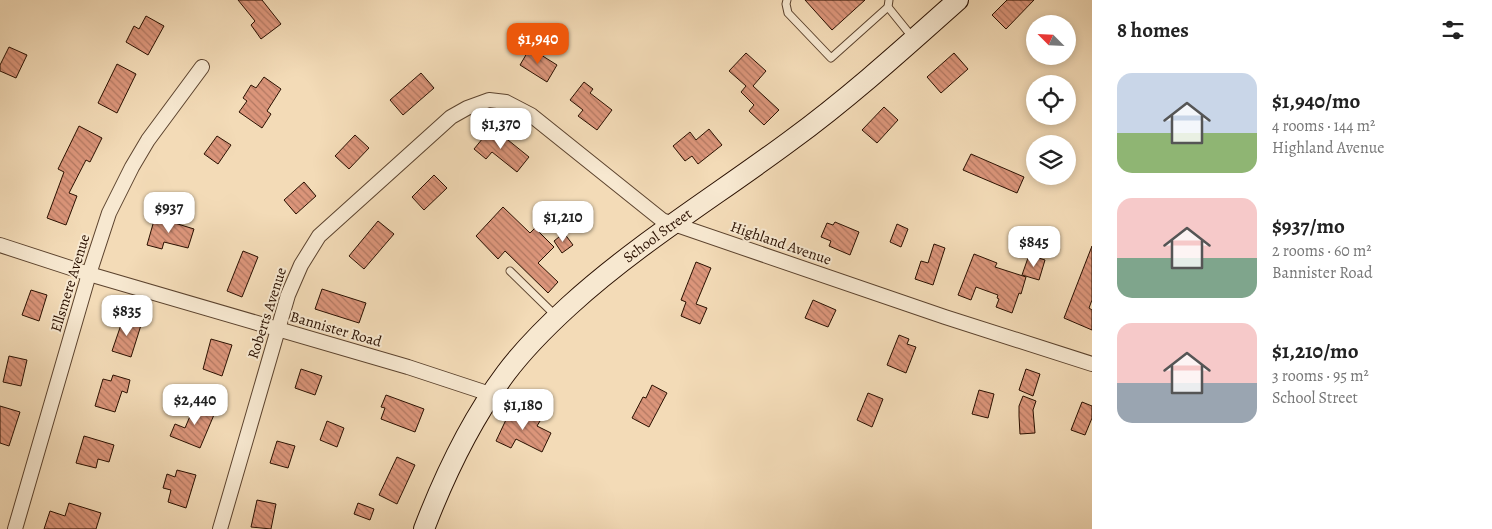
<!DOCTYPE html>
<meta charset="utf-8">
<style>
body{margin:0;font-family:Alegreya,serif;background:#f6f6f6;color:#222;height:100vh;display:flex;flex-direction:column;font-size:19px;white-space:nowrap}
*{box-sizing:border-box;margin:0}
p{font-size:16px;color:#767676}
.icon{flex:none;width:28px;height:28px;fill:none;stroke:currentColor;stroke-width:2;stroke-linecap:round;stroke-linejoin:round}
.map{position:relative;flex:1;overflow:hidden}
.details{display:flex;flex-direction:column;background:#fff;width:400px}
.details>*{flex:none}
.needle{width:32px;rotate:294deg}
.fabs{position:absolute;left:1026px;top:15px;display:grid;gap:10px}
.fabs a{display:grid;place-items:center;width:50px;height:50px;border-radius:50%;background:#fff;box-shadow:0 2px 8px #0003;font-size:25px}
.price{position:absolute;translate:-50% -42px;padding:0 11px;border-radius:10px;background:#fff;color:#222;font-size:16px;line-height:32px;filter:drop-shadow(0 1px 2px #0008)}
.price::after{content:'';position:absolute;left:50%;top:30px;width:15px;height:11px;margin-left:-8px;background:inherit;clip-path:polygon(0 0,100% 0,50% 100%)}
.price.active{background:#ea580c;color:#fff}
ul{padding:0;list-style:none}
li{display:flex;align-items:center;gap:15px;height:125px;padding:0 25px}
li span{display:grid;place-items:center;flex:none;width:140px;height:100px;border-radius:15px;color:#555}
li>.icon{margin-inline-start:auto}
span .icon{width:60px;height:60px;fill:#fffc;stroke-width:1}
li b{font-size:21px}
h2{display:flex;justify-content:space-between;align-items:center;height:60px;padding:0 25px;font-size:21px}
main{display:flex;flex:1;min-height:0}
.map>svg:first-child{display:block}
</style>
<main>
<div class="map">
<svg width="1092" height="529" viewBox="0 0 1092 529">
<defs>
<pattern id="building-back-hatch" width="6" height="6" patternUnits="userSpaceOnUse" patternTransform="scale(1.25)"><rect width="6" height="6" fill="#db957a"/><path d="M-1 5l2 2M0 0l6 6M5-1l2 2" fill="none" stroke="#b27862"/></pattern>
</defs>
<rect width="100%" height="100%" fill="#f3dbb7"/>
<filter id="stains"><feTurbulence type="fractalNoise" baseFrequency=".004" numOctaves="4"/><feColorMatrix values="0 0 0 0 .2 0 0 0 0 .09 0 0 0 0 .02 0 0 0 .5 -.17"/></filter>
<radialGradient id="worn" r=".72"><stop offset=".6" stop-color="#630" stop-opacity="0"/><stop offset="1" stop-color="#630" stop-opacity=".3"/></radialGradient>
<g fill="url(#building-back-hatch)" stroke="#2a1000">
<path d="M 238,0 L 262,0 L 281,24 L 261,39 L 251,25 L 255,21 Z"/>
<path d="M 805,0 L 865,0 L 832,30 Z"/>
<path d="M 1007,0 L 1034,0 L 1006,29 L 992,15 Z"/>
<path d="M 146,16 L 164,26 L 148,55 L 126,42 L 134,26 L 139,29 Z"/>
<path d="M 9,47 L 27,55 L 16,78 L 0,71 L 0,65 Z"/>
<path d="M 530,48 L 557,65 L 547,82 L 520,65 Z"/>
<path d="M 746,53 L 766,71 L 753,86 L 779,110 L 764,125 L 749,111 L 754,105 L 741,92 L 746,86 L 729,71 Z"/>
<path d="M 954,53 L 968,69 L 941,93 L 927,77 Z"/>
<path d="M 117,64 L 136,74 L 117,113 L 98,103 Z"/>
<path d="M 421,73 L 434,88 L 403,115 L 390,100 Z"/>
<path d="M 264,77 L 281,89 L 267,111 L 271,114 L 262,128 L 239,112 L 247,101 L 243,98 L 251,85 L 256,88 Z"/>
<path d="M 584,82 L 593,89 L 590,93 L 612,110 L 597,130 L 578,116 L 583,110 L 570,100 Z"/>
<path d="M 884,107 L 898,120 L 877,143 L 862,130 Z"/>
<path d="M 79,126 L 102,138 L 90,162 L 86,160 L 69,193 L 77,196 L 66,225 L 47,218 L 64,172 L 58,169 Z"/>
<path d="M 492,127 L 529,157 L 517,172 L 492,152 L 486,159 L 474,149 Z"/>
<path d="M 709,129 L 722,145 L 698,164 L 692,156 L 685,161 L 673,146 L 690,132 L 696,140 Z"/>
<path d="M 355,135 L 369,148 L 349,169 L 335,156 Z"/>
<path d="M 217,136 L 231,145 L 218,164 L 204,154 Z"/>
<path d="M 971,154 L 1024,177 L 1017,193 L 963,170 Z"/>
<path d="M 434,175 L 447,188 L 424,210 L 412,197 Z"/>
<path d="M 304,182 L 316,196 L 296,214 L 284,200 Z"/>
<path d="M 503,207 L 530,233 L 535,228 L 554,247 L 538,263 L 558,282 L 548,293 L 505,251 L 498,259 L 476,236 Z"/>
<path d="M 155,217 L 194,229 L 188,248 L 164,242 L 162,249 L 147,245 Z"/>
<path d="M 378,221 L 394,234 L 364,269 L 349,256 Z"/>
<path d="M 835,222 L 859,232 L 850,255 L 829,246 L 831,241 L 821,237 L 827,223 L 833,225 Z"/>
<path d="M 897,224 L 908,229 L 901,247 L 890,242 Z"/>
<path d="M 564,233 L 573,245 L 562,253 L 554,241 Z"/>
<path d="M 934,244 L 945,248 L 933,285 L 915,279 L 921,261 L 928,263 Z"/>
<path d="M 1092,246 L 1092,300 L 1089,308 L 1092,310 L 1092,330 L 1064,318 Z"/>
<path d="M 243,251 L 258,257 L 242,297 L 227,291 Z"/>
<path d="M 974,254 L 997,263 L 995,267 L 1026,277 L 1021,294 L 1019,293 L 1012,313 L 996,307 L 999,299 L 997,298 L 998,295 L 976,287 L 971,300 L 958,295 Z"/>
<path d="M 1029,255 L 1045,260 L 1039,280 L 1022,275 Z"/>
<path d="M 696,262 L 711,268 L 696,304 L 707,308 L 700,324 L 681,316 L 686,302 L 681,300 Z"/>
<path d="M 322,289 L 366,303 L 359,323 L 315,309 Z"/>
<path d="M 31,290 L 47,295 L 39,321 L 22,315 Z"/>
<path d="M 813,300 L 836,310 L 828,327 L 805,318 Z"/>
<path d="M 124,316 L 142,322 L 131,357 L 112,351 Z"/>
<path d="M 899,335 L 909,339 L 907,344 L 916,347 L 906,373 L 887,365 Z"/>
<path d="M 211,339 L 232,345 L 222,376 L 203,369 Z"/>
<path d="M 9,356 L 27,360 L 21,386 L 3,382 Z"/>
<path d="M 301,369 L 322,376 L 315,395 L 295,388 Z"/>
<path d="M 1026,369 L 1040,374 L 1033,396 L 1019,390 Z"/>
<path d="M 113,375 L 130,380 L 127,393 L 122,391 L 115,412 L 95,406 L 103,379 L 111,381 Z"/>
<path d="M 652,385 L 667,393 L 649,427 L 632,418 L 643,397 L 646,398 Z"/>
<path d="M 979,390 L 994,394 L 988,418 L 972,414 Z"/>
<path d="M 868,393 L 883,399 L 872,427 L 857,420 Z"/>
<path d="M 386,395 L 424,409 L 415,432 L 381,419 L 385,408 L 381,407 Z"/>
<path d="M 1023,396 L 1036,401 L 1033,410 L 1035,433 L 1020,434 L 1019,416 L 1019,406 Z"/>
<path d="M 196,402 L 216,410 L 200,448 L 170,436 L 175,424 L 185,428 Z"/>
<path d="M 1082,402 L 1092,406 L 1092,418 L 1085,435 L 1071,430 Z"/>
<path d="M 0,406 L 20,412 L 9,446 L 0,443 Z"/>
<path d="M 512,407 L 540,421 L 537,426 L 551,433 L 542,452 L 516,439 L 511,448 L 496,441 Z"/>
<path d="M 327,421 L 344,428 L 337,447 L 320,440 Z"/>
<path d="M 84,436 L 114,445 L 109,462 L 98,459 L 96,468 L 76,463 Z"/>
<path d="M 277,441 L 295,446 L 288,468 L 270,463 Z"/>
<path d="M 397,457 L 415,465 L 397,504 L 379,495 Z"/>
<path d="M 177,470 L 196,475 L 186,508 L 168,502 L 171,490 L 163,488 L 167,474 L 175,477 Z"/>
<path d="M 257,500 L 276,504 L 271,529 L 251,527 Z"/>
<path d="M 69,503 L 101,513 L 96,529 L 44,529 L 50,511 L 65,516 Z"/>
<path d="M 358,503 L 374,509 L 370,520 L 354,514 Z"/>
</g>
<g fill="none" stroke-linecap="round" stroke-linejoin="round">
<g stroke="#5c432e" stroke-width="9">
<g id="lane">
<path d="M 787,0 L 786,4 L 788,13 L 831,58 L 888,7"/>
<path d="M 889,0 L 888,7 L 913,38"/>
<path d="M 510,271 L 557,317"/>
</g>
</g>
<g stroke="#5c432e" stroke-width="16">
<g id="street">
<path d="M 0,245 L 89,274 L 408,367 L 490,394"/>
<path d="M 15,529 L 89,274 L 109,213 L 132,167 L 148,140 L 202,67"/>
<path d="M 220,529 L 288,295 L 301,265 L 319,236 L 451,117 L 467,108 L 489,100 L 506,102 L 531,115 L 662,220 L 945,317 L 1092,364"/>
</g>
</g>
<g stroke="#2a1000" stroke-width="22">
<g id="secondary">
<path id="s1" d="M 424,529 C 445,474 470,421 506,373 C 524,349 546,327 569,306 C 637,244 716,196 790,141 C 849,98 903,49 958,0"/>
</g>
</g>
<use href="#lane" stroke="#f7e8d0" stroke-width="7"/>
<use href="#street" stroke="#f7e8d0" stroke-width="14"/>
<use href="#secondary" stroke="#f7e8d0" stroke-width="20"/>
</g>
<g text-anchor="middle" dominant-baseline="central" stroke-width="4" stroke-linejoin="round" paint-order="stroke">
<g font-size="15" fill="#2a1000" stroke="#f7e8d0">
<text stroke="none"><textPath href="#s1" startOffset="382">School Street</textPath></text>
<text transform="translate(781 243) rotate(19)">Highland Avenue</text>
<text transform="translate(70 283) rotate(-73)">Ellsmere Avenue</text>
<text transform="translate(267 313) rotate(-72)">Roberts Avenue</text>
<text transform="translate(336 329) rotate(16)">Bannister Road</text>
</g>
</g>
<rect width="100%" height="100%" filter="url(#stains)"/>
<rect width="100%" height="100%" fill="url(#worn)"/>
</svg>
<div class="fabs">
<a><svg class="needle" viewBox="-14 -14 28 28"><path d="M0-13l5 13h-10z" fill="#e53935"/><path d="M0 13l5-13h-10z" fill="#767676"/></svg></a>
<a><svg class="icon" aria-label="locate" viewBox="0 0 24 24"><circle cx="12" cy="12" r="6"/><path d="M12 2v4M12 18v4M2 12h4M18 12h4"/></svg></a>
<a><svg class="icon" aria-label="layers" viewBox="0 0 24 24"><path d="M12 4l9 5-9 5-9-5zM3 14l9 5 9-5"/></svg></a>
</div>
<b class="price active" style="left:538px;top:65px">$1,940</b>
<b class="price" style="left:501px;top:150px">$1,370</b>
<b class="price" style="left:169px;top:234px">$937</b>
<b class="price" style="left:563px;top:243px">$1,210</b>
<b class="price" style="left:1034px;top:268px">$845</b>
<b class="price" style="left:127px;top:337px">$835</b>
<b class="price" style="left:195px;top:426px">$2,440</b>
<b class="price" style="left:523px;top:431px">$1,180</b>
</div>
<section class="details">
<h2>8 homes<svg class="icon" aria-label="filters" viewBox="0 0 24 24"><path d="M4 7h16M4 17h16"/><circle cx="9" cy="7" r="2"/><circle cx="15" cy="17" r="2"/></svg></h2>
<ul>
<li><span style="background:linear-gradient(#c9d6e8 60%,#8fb573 0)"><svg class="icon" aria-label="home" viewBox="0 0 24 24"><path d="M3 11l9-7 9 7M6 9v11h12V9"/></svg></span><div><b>$1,940/mo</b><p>4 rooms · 144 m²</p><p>Highland Avenue</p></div></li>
<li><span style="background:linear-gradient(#f6c9c9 60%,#7fa58c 0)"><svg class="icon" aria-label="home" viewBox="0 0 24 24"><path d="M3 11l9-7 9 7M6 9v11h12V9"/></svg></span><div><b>$937/mo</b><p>2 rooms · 60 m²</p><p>Bannister Road</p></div></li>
<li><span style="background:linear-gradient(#f6c9c9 60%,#9aa5b1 0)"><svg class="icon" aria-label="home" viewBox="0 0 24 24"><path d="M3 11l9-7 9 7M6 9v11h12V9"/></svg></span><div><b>$1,210/mo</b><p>3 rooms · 95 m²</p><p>School Street</p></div></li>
</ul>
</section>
</main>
